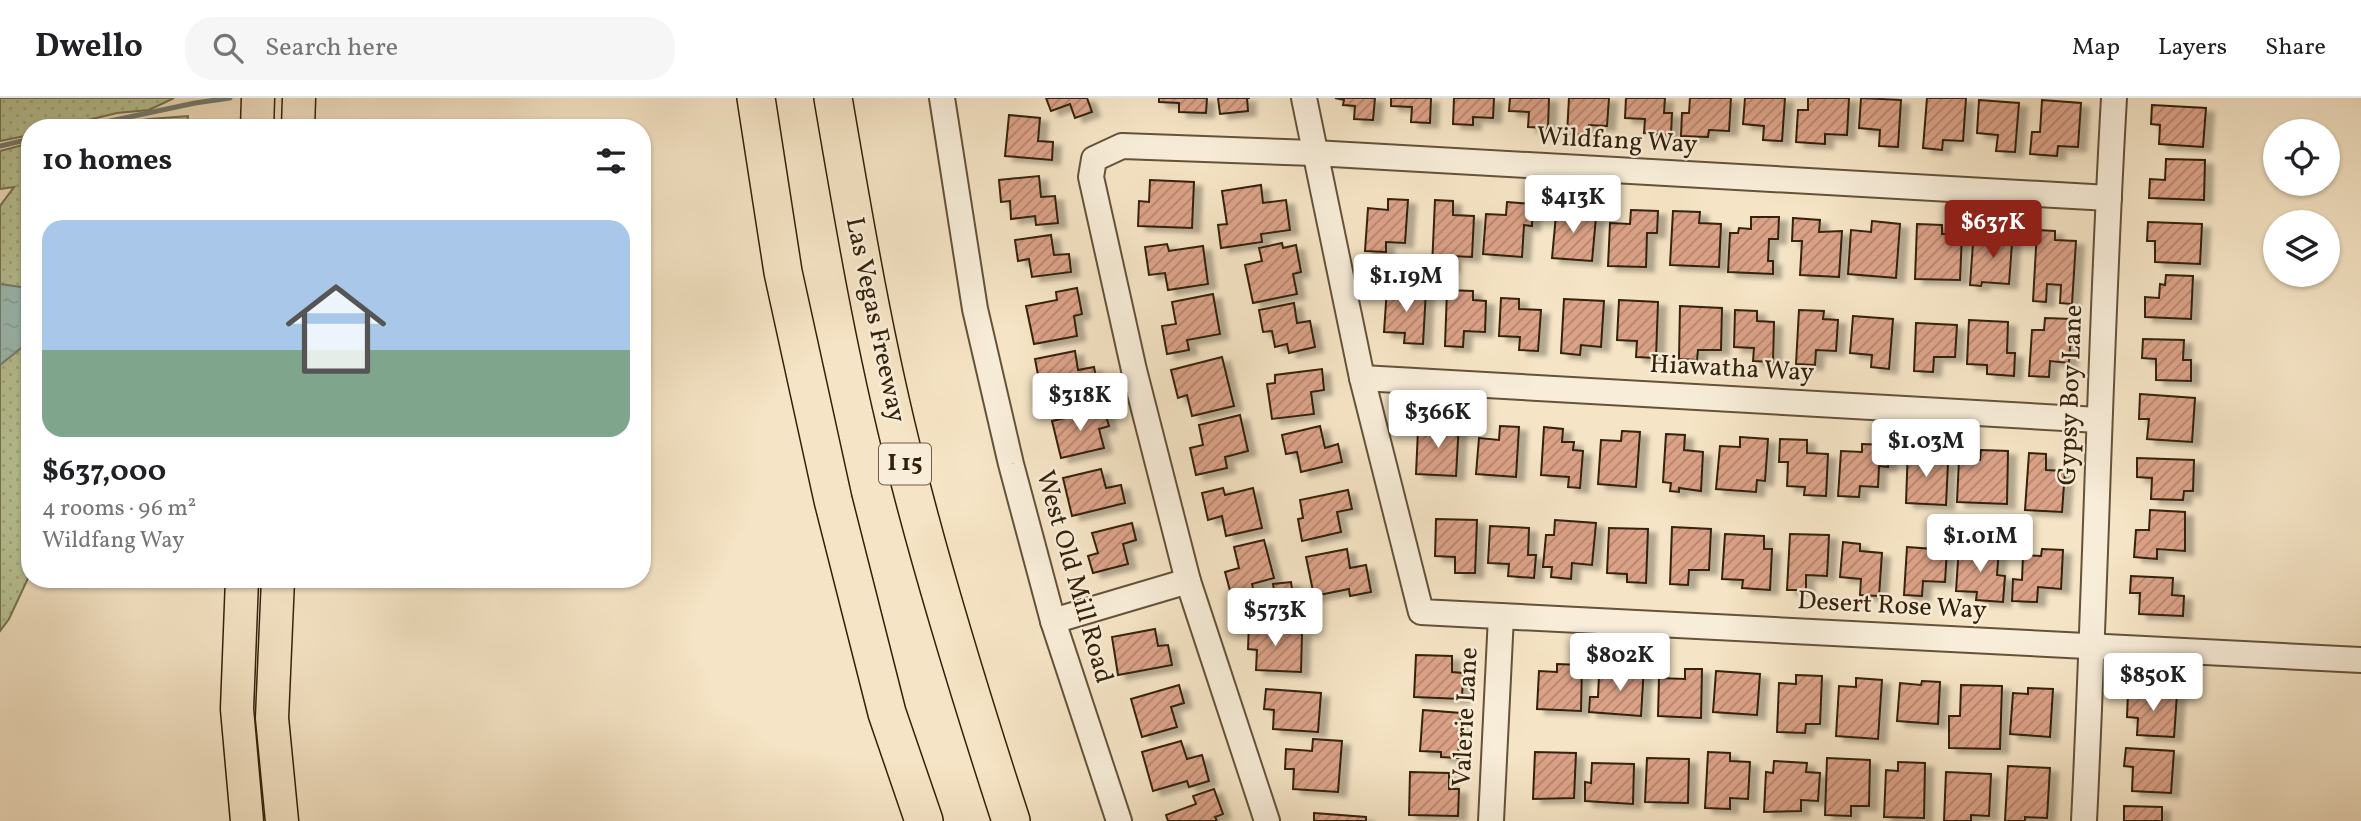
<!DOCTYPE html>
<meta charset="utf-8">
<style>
body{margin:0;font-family:Vollkorn,serif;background:#f6f6f6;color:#202124;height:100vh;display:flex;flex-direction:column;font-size:26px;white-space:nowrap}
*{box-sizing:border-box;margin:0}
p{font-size:23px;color:#757577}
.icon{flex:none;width:38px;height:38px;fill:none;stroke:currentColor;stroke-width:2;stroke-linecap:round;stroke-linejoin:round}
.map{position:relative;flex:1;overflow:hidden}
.details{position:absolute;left:21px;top:21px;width:630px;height:469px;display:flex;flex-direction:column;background:#fff;border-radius:28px;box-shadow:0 2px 5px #0004}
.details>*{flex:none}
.fabs{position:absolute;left:2263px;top:21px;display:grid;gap:14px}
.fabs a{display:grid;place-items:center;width:77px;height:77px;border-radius:50%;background:#fff;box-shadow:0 2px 5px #0004;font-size:35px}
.price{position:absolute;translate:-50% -60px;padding:0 16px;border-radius:7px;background:#fff;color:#222;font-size:23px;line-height:46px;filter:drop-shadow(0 2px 4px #0008)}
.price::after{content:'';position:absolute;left:50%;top:42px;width:21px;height:16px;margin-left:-10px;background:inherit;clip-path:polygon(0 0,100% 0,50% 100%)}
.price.on{background:#8f2418;color:#fff}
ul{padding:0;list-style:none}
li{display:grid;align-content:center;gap:14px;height:371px;padding:0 21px}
li span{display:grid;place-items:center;height:217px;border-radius:21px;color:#555}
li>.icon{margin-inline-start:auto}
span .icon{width:126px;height:126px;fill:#fffc;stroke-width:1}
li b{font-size:30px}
h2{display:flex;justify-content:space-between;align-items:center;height:84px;padding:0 21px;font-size:30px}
header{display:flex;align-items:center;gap:42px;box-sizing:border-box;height:98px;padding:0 35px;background:#fff;border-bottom:2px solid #e0e0e0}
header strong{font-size:33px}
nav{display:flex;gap:38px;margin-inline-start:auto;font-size:24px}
.search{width:490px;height:63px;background:#f6f6f6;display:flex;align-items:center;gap:18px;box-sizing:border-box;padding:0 24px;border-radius:28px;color:#757577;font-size:26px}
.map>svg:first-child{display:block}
</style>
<header>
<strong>Dwello</strong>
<div class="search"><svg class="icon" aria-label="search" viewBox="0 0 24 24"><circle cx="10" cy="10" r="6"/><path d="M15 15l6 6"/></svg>Search here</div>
<nav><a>Map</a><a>Layers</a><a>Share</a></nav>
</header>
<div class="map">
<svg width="2361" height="723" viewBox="0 0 2361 723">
<defs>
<pattern id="green-dots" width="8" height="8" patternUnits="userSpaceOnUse" patternTransform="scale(1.75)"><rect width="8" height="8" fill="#b9c597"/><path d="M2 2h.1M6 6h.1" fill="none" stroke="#a0a981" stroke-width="1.8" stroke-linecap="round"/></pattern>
<pattern id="water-ripples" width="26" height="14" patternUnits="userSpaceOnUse" patternTransform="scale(1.75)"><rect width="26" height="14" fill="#9cbeb7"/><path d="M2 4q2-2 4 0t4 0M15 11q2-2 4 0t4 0" fill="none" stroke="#87a39c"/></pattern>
<pattern id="building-hatch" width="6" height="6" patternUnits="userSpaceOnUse" patternTransform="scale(1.75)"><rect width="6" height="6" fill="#dca288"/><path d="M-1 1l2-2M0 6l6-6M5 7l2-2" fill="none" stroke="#b3846d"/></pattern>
<filter id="shadow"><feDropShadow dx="8" dy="4.5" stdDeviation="2" flood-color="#0004"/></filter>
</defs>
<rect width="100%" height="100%" fill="#f5e4c5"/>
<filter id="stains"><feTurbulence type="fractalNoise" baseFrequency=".00286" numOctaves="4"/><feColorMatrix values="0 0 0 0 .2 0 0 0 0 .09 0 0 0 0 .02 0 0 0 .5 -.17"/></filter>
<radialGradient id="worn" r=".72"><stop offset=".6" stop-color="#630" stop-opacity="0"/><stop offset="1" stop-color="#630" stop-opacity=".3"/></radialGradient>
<g fill="url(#green-dots)" stroke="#767350" stroke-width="2">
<path d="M 0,0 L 174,0 L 149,12 L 117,15 L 55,30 L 30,30 L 30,37 L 0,43 Z"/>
<path d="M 188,18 L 187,30 L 94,30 L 149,21 Z"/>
<path d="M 30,45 L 30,476 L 9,521 L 0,533 L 0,108 L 14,89 L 0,91 L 0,53 Z"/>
</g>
<path fill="url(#water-ripples)" stroke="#727f72" stroke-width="2" d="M 0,186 L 21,189 L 30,195 L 30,243 L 0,267 Z"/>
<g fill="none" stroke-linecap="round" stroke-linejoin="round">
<g stroke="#727f72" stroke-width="5">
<path d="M 77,30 L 195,5 L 230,0"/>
<path d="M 0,48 L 30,41"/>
</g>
</g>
<g fill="url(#building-hatch)" stroke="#34210a" stroke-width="2" filter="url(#shadow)">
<path d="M 1046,0 L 1087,0 L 1092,14 L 1075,20 L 1070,6 L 1051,13 Z"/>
<path d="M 1159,0 L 1207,0 L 1206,15 L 1179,14 L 1179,5 L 1159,4 Z"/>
<path d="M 1218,0 L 1250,0 L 1247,0 L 1248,13 L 1220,16 Z"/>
<path d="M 1335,0 L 1375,0 L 1373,22 L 1354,21 L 1355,8 L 1343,7 L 1344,2 Z"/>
<path d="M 1391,0 L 1431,0 L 1430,25 L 1411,24 L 1412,9 L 1391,8 Z"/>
<path d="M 1454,0 L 1494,0 L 1493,20 L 1473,19 L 1473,27 L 1453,26 Z"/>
<path d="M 1510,0 L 1549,0 L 1548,30 L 1528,29 L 1529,14 L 1509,13 Z"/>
<path d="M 1569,0 L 1609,0 L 1607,28 L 1589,27 L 1588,37 L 1567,36 Z"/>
<path d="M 1626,0 L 1665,0 L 1664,15 L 1672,15 L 1671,37 L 1644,35 L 1645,21 L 1625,20 Z"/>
<path d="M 1690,0 L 1731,0 L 1729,33 L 1709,32 L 1708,39 L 1681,38 L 1682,15 L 1689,15 Z"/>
<path d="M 1745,0 L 1785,0 L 1782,43 L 1763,42 L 1764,28 L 1743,26 Z"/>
<path d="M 1808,0 L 1849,0 L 1847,37 L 1825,36 L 1825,46 L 1796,44 L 1798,12 L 1808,12 Z"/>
<path d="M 1861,0 L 1901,2 L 1898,49 L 1879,48 L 1880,32 L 1859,30 Z"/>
<path d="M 1927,0 L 1966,0 L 1963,43 L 1943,42 L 1942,52 L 1923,50 Z"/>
<path d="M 1979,2 L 2019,5 L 2015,54 L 1996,53 L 1998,37 L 1977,35 Z"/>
<path d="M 2042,2 L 2081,5 L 2078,49 L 2058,48 L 2057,58 L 2030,56 L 2032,34 L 2040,34 Z"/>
<path d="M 2152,7 L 2206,10 L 2203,49 L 2159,46 L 2160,27 L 2151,26 Z"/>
<path d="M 1009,17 L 1040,20 L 1038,43 L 1053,44 L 1052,62 L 1005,58 Z"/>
<path d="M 2166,61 L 2205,62 L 2204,102 L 2149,100 L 2150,81 L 2165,82 Z"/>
<path d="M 1039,78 L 1041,99 L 1055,98 L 1058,125 L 1036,127 L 1035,118 L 1011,121 L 1010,103 L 1001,104 L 999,82 Z"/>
<path d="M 1150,82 L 1194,84 L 1192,130 L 1138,128 L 1139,103 L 1149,104 Z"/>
<path d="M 1261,87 L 1263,105 L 1286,102 L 1290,132 L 1261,136 L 1262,144 L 1221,150 L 1218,127 L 1227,126 L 1222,93 Z"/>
<path d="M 1388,101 L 1408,102 L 1405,145 L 1386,144 L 1386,154 L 1365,153 L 1368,110 L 1388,112 Z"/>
<path d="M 1435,102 L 1453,103 L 1453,117 L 1474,118 L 1472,159 L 1452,158 L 1451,170 L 1432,169 Z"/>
<path d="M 1507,104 L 1533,106 L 1532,128 L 1524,127 L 1522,159 L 1483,156 L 1486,116 L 1506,117 Z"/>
<path d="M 1557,106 L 1575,108 L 1574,118 L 1596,119 L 1592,163 L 1552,160 Z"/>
<path d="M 1631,112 L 1658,113 L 1657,135 L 1647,135 L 1646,169 L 1608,168 L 1610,125 L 1630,126 Z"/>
<path d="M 1673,113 L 1700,114 L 1699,125 L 1721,126 L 1719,169 L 1670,167 Z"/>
<path d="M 1751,119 L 1779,119 L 1778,141 L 1769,141 L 1768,163 L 1773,163 L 1773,176 L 1728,174 L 1730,135 L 1738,135 L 1739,130 L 1751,131 Z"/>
<path d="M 1793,120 L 1820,122 L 1819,134 L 1842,133 L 1839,179 L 1800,177 L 1802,143 L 1792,143 Z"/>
<path d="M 1872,123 L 1900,126 L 1896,180 L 1848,176 L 1851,132 L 1871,134 Z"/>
<path d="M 2148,124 L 2202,126 L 2200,166 L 2155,164 L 2155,143 L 2147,143 Z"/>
<path d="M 1917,126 L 1942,127 L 1942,136 L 1962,136 L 1960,182 L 1915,181 Z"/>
<path d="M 1994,131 L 2013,132 L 2009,186 L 1982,184 L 1981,188 L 1970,187 L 1973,145 L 1992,147 Z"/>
<path d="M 2037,132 L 2055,133 L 2055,142 L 2076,143 L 2072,206 L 2060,205 L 2061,187 L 2047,186 L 2046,204 L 2033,203 Z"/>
<path d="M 1051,137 L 1054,157 L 1069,156 L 1071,174 L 1032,179 L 1029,161 L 1018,163 L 1015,142 Z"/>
<path d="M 1282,145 L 1283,150 L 1296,147 L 1301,174 L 1293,176 L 1297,196 L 1253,205 L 1245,167 L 1262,163 L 1259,150 Z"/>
<path d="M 1167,146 L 1169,153 L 1203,148 L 1208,186 L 1168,192 L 1165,175 L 1149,177 L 1145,149 Z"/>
<path d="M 2166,177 L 2193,178 L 2191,221 L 2145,219 L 2145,199 L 2159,200 L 2160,186 L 2165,187 Z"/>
<path d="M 1077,190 L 1082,216 L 1074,218 L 1077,238 L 1034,246 L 1026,208 L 1057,202 L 1056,194 Z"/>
<path d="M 1387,190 L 1426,192 L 1423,246 L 1404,245 L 1405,235 L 1384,234 Z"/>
<path d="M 1447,192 L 1473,193 L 1473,202 L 1486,203 L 1485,234 L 1464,233 L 1463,249 L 1445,248 Z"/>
<path d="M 1213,196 L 1220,236 L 1187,242 L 1189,252 L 1167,256 L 1162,228 L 1176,226 L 1172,204 Z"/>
<path d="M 1501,200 L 1519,201 L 1519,211 L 1541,212 L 1538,253 L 1519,252 L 1520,239 L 1499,238 Z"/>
<path d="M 1564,201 L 1604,203 L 1601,249 L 1581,247 L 1580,257 L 1561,255 Z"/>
<path d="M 1619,202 L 1658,204 L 1656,260 L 1636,259 L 1637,243 L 1617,242 Z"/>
<path d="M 1294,205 L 1297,225 L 1310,223 L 1315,249 L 1289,255 L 1287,246 L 1275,249 L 1272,233 L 1263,234 L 1259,212 Z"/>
<path d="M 1680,208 L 1722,210 L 1721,252 L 1698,252 L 1697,262 L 1679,261 Z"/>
<path d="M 1735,212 L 1757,213 L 1757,223 L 1774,224 L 1773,264 L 1753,263 L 1754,250 L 1734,249 Z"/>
<path d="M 1799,212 L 1824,213 L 1823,221 L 1838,222 L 1836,253 L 1816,252 L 1815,267 L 1796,266 Z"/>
<path d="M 1853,218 L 1893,221 L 1889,271 L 1871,269 L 1872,257 L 1850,255 Z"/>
<path d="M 2045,220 L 2072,221 L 2069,265 L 2050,263 L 2049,279 L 2029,278 L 2032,232 L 2044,232 Z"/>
<path d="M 1969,222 L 2008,224 L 2007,255 L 2015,255 L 2014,278 L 1987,276 L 1987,267 L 1967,266 Z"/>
<path d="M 1916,225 L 1957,227 L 1955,259 L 1934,259 L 1933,274 L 1914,273 Z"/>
<path d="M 2143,241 L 2184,242 L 2183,262 L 2191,262 L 2191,283 L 2156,282 L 2156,261 L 2142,260 Z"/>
<path d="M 1075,253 L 1078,272 L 1094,269 L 1099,295 L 1077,299 L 1076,292 L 1042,298 L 1035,261 Z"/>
<path d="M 1222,259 L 1234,308 L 1192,318 L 1187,297 L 1178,300 L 1171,272 Z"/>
<path d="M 1322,271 L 1324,292 L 1311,294 L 1314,316 L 1272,321 L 1267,286 L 1275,285 L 1275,277 Z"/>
<path d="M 2140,296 L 2195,300 L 2192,344 L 2147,341 L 2149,321 L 2139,321 Z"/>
<path d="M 1104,311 L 1109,328 L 1099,331 L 1104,350 L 1061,360 L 1052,323 Z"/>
<path d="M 1240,317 L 1248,353 L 1225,359 L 1227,370 L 1196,377 L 1190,350 L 1203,347 L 1199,327 Z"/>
<path d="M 1440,323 L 1459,324 L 1456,378 L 1416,376 L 1418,332 L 1439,333 Z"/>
<path d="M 1320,328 L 1325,350 L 1338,346 L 1342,364 L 1301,374 L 1297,354 L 1286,356 L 1282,337 Z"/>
<path d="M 1500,328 L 1519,329 L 1516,379 L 1476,376 L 1479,340 L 1499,342 Z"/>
<path d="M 1544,329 L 1563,331 L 1562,344 L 1574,344 L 1573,352 L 1583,353 L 1580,390 L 1568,389 L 1569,379 L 1541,377 Z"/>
<path d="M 1622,333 L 1640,334 L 1636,389 L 1598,386 L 1601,342 L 1621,343 Z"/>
<path d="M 1666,336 L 1685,337 L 1684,352 L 1703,354 L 1701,393 L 1679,390 L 1679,394 L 1670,393 L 1671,385 L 1663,384 Z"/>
<path d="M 1740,339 L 1768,341 L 1765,383 L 1757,382 L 1756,394 L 1716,391 L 1720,348 L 1740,349 Z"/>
<path d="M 1780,341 L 1807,342 L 1807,355 L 1828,356 L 1826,398 L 1804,397 L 1805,389 L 1787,388 L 1788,364 L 1779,364 Z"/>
<path d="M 1862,346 L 1889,347 L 1888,369 L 1879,368 L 1878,389 L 1860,388 L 1859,399 L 1838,398 L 1841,353 L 1862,354 Z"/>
<path d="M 1908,349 L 1928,350 L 1927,364 L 1948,365 L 1946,407 L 1906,405 Z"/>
<path d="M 1981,352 L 2008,353 L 2007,406 L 1957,404 L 1959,361 L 1980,362 Z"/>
<path d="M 2029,355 L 2046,356 L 2046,372 L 2065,373 L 2062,414 L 2025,412 Z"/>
<path d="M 2137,360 L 2194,362 L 2193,393 L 2184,393 L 2183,402 L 2151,401 L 2152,380 L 2137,379 Z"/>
<path d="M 1101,371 L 1106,390 L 1121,387 L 1125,405 L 1072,418 L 1063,380 Z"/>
<path d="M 1223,390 L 1225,397 L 1253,390 L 1262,430 L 1226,438 L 1222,418 L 1208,422 L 1202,395 Z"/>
<path d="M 1348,392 L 1352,411 L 1337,414 L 1341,434 L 1302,443 L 1298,421 L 1303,420 L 1300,402 Z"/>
<path d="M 2150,412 L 2185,414 L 2185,453 L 2157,451 L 2157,461 L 2134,459 L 2136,432 L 2149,432 Z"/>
<path d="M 1436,421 L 1477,422 L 1475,475 L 1455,475 L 1455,459 L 1435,458 Z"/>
<path d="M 1555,422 L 1596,425 L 1592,467 L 1572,465 L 1571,481 L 1551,479 L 1552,469 L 1543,469 L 1546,437 L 1554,437 Z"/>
<path d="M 1132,425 L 1136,442 L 1123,446 L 1128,466 L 1093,475 L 1088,458 L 1098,455 L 1092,435 Z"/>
<path d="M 1490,428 L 1529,430 L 1528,457 L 1536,457 L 1534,480 L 1508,478 L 1509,466 L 1488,465 Z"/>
<path d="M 1672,429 L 1711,431 L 1709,472 L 1689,472 L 1688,487 L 1670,486 Z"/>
<path d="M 1609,430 L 1648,431 L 1646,485 L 1627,484 L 1627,476 L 1607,475 Z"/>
<path d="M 1725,436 L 1764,438 L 1764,451 L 1772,451 L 1770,492 L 1742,490 L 1743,482 L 1722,481 Z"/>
<path d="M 1790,436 L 1829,437 L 1827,478 L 1806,477 L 1806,492 L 1787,492 Z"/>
<path d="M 1264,442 L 1274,480 L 1252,486 L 1254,495 L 1232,500 L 1225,474 L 1239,470 L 1234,449 Z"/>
<path d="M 1843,444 L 1860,446 L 1860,453 L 1882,455 L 1879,498 L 1860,497 L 1861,481 L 1840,479 Z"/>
<path d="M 1959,448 L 1999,451 L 1997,477 L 2005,478 L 2003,504 L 1976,502 L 1977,494 L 1956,493 Z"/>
<path d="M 1907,449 L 1947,452 L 1945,484 L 1923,483 L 1922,498 L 1904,497 Z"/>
<path d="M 1347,451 L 1350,470 L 1366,467 L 1371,494 L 1350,498 L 1349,491 L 1314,498 L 1306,459 Z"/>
<path d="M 2042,451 L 2063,452 L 2061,491 L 2038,489 L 2037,504 L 2012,503 L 2013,481 L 2022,482 L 2023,457 L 2041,458 Z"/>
<path d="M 2131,478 L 2173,480 L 2172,497 L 2184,498 L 2183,518 L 2139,516 L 2140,495 L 2130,495 Z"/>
<path d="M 1291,484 L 1294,505 L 1276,508 L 1273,486 Z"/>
<path d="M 1249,524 L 1272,525 L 1272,534 L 1302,535 L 1301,574 L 1256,572 L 1257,552 L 1248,551 Z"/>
<path d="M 1155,531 L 1158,548 L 1168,547 L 1172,567 L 1118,577 L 1112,539 Z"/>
<path d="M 1416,557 L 1452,558 L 1452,574 L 1463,575 L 1462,601 L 1414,599 Z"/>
<path d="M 1557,566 L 1582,567 L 1581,613 L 1537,611 L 1539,573 L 1557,574 Z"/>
<path d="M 1625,567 L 1644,568 L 1641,618 L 1589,614 L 1590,599 L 1598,599 L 1599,578 L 1625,579 Z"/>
<path d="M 1685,571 L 1702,571 L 1701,620 L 1658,618 L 1659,580 L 1685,581 Z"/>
<path d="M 1716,573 L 1760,576 L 1757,617 L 1713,614 Z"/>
<path d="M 1796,577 L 1822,578 L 1820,626 L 1806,626 L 1805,635 L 1777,634 L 1779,585 L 1796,586 Z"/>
<path d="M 1856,580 L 1882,582 L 1878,641 L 1836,638 L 1839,588 L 1856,589 Z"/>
<path d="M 1922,583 L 1940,584 L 1938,626 L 1897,623 L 1900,585 L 1921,587 Z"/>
<path d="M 1179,587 L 1184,605 L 1171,609 L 1177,629 L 1142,639 L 1131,601 Z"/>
<path d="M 1961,587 L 2002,588 L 2000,651 L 1949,650 L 1949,618 L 1960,618 Z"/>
<path d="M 2028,590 L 2053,591 L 2050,639 L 2010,636 L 2013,595 L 2028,596 Z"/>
<path d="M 1266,591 L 1321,595 L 1318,634 L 1273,631 L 1274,612 L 1264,611 Z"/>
<path d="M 2128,593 L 2177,596 L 2174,639 L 2137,637 L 2138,620 L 2127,619 Z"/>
<path d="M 1423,612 L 1461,615 L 1458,660 L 1441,659 L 1441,654 L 1420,653 Z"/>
<path d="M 1313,641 L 1342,643 L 1338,694 L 1293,691 L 1294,671 L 1285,671 L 1286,651 L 1312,653 Z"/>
<path d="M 1181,643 L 1187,661 L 1202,657 L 1209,683 L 1189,689 L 1187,683 L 1153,693 L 1142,654 Z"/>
<path d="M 2126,650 L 2174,653 L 2171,695 L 2132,693 L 2133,669 L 2124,668 Z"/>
<path d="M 1535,654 L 1576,655 L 1574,700 L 1533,701 Z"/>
<path d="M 1708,654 L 1730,655 L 1730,663 L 1750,664 L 1748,701 L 1730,700 L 1730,711 L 1705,710 Z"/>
<path d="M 1647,660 L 1689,661 L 1688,705 L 1645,704 Z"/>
<path d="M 1827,660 L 1870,662 L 1869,708 L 1851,708 L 1851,718 L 1825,717 Z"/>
<path d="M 1774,663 L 1807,665 L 1806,674 L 1820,675 L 1818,703 L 1801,702 L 1801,713 L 1764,714 L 1766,674 L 1773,675 Z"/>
<path d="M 1898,664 L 1925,665 L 1924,720 L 1884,719 L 1886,672 L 1898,673 Z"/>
<path d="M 1592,665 L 1634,666 L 1633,706 L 1585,703 L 1585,684 L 1591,685 Z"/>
<path d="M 2008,668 L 2050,670 L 2047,720 L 2025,719 L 2025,723 L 2005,723 Z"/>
<path d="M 1410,674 L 1449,675 L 1449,691 L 1459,691 L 1458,718 L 1409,717 Z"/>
<path d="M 1946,674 L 1991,676 L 1989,718 L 1971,717 L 1971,723 L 1944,723 Z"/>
<path d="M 1214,691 L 1223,716 L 1215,719 L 1217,723 L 1168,723 L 1166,717 L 1196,706 L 1193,698 Z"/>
<path d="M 2124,708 L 2162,709 L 2162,723 L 2124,723 Z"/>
<path d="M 1314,715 L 1366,719 L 1366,723 L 1314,723 Z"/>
</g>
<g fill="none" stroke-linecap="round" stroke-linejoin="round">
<g stroke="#645239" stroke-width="28">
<g id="minor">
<path d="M 942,0 L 975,211 L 1011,366 L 1053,523 L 1119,723"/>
<path d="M 1304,0 L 1362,280 L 1421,514 L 2361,562"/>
<path d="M 1362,280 L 2099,322"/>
<path d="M 1053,523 L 1188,483"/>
<path d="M 1267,723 L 1188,483 L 1134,272 L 1091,79 L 1094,61 L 1122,48 L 1314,55 L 2109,100"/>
<path d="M 1491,723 L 1501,518"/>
<path d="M 2084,723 C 2096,482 2100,241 2114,0"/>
</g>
</g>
<g stroke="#34210a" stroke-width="35">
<g id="major">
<path d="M 257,30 L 258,0"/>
<path d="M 298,30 L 299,0"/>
<path d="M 242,481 L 237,611 L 247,723"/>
<path d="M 278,481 L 272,620 L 282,723"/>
</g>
</g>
<g stroke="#34210a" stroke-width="40">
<g id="highway">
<path d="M 756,0 L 783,174 L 833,402 L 887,615 L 924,723"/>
<path d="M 833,0 C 854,123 875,247 906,368 C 936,488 973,606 1011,723"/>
</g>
</g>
<use href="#minor" stroke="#f8edd9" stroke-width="24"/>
<use href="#major" stroke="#f5e4c5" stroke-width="32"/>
<use href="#highway" stroke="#f5e4c5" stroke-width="37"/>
</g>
<g text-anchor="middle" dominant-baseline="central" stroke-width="5" stroke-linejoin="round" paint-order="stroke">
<rect fill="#f8edd9" stroke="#6f5e48" stroke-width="2" x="879" y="345.5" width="52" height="41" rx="5"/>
<g font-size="24" font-weight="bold" fill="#34210a">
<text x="905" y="366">I 15</text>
</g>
<g font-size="26" fill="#34210a" stroke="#f8edd9">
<text transform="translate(1617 43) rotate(3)">Wildfang Way</text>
<text transform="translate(875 222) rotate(78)">Las Vegas Freeway</text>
<text transform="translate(1732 271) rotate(3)">Hiawatha Way</text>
<text transform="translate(2071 297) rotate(-88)">Gypsy Boy Lane</text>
<text transform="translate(1074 479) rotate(74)">West Old Mill Road</text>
<text transform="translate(1892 508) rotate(3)">Desert Rose Way</text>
<text transform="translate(1466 619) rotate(-87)">Valerie Lane</text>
</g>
</g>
<rect width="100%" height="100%" filter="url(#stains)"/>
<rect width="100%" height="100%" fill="url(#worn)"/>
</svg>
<div class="fabs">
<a><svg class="icon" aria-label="locate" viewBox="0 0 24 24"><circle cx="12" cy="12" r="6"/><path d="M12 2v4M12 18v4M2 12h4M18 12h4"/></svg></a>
<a><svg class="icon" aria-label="layers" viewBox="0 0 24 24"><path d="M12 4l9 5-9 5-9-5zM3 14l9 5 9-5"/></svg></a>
</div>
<b class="price" style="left:1573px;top:137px">$413K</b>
<b class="price on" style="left:1993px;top:162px">$637K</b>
<b class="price" style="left:1406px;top:216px">$1.19M</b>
<b class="price" style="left:1080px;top:335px">$318K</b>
<b class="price" style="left:1438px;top:352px">$366K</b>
<b class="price" style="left:1926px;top:381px">$1.03M</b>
<b class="price" style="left:1980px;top:476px">$1.01M</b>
<b class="price" style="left:1275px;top:550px">$573K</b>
<b class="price" style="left:1620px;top:595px">$802K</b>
<b class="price" style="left:2153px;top:615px">$850K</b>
<section class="details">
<h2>10 homes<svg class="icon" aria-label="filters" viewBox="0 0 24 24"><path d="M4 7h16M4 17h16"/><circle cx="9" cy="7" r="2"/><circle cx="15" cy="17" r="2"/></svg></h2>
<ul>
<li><span style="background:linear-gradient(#a9c7e8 60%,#7fa58c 0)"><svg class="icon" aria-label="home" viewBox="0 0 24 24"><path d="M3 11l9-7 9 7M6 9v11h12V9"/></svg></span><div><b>$637,000</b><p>4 rooms · 96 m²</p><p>Wildfang Way</p></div></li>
</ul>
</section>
</div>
